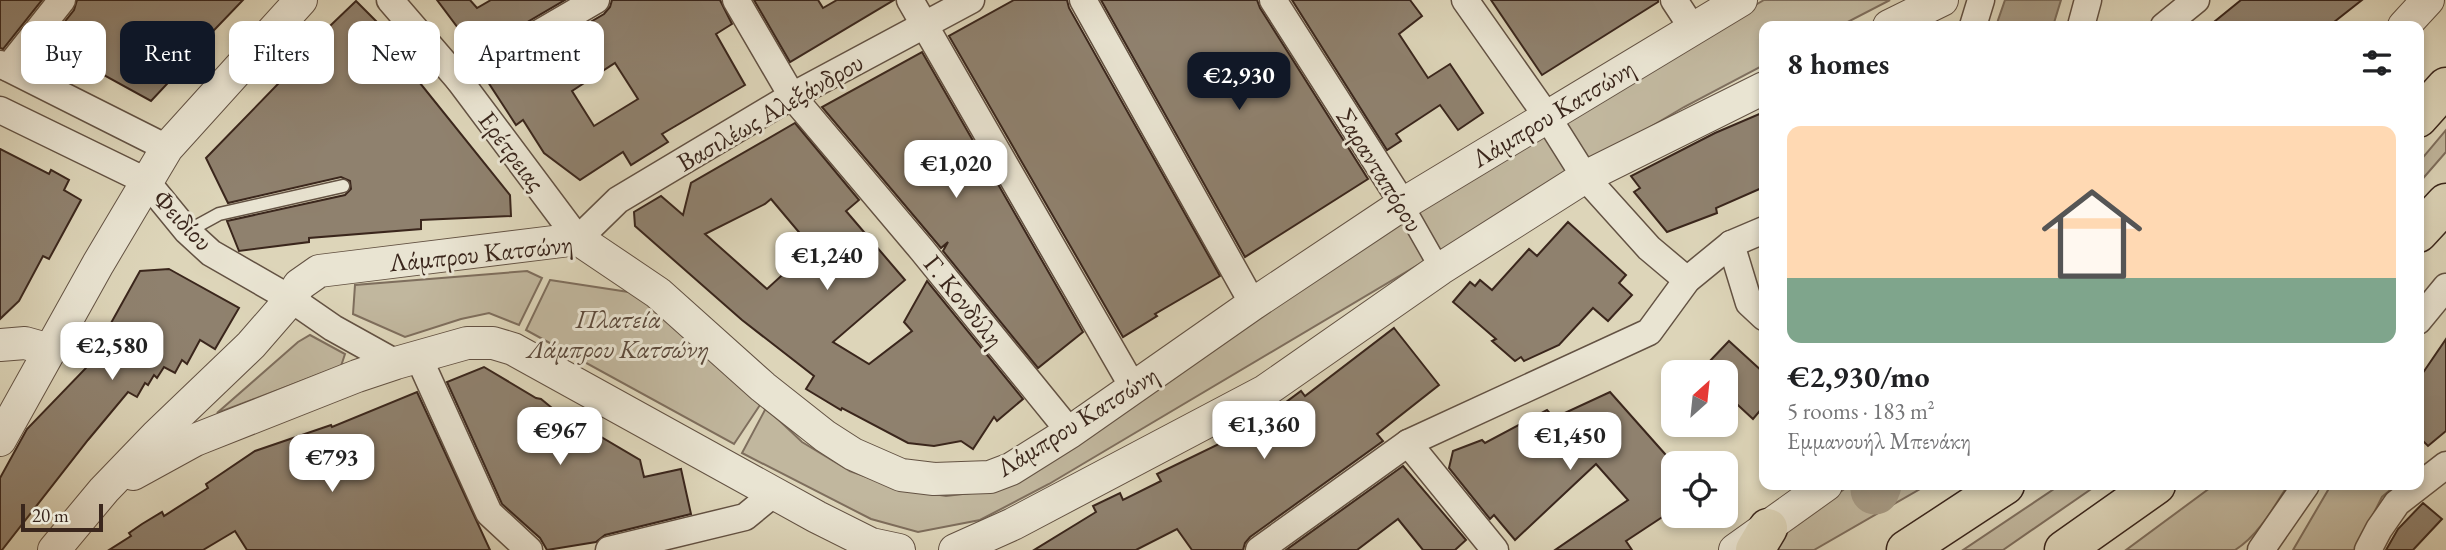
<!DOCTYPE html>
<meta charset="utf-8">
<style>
body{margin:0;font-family:"EB Garamond",serif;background:#f6f6f6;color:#202124;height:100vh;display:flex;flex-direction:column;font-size:26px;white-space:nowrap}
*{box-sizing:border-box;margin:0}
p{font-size:23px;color:#757577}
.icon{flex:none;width:38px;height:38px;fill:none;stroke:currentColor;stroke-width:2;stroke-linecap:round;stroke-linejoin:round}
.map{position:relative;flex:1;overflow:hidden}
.panel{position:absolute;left:1759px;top:21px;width:665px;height:469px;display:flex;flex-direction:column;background:#fff;border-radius:14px;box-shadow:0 4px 10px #0003}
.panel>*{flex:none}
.banner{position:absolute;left:21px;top:21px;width:665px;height:63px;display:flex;gap:14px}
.needle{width:46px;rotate:27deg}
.fabs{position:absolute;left:1661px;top:360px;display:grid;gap:14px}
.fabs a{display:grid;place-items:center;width:77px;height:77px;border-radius:14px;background:#fff;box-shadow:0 4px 10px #0003;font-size:35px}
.scale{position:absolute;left:21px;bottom:18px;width:82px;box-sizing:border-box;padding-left:7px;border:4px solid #3a261c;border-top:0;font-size:19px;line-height:24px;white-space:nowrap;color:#3a261c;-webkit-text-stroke:5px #e9e4d2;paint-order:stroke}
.price{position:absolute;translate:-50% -60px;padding:0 16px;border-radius:14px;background:#fff;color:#222;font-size:23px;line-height:46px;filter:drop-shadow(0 2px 4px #0008)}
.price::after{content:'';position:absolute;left:50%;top:42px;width:21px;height:16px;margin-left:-10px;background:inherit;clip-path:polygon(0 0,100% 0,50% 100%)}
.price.selected{background:#111827;color:#fff}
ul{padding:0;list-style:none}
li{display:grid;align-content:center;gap:14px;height:371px;padding:0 28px}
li+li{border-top:2px solid #e0e0e0}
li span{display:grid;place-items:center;height:217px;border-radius:14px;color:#555}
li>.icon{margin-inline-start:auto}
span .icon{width:126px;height:126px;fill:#fffc;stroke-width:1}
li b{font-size:30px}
h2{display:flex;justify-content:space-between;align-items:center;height:84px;padding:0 28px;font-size:30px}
.tag{padding:0 24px;border-radius:14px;background:#fff;box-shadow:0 4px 10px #0003;font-size:24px;line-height:63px}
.tag.selected{background:#111827;color:#fff}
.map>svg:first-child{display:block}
</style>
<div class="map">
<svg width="2446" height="550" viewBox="0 0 2446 550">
<rect width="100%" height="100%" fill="#ddd5b9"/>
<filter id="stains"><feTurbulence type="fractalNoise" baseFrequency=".00286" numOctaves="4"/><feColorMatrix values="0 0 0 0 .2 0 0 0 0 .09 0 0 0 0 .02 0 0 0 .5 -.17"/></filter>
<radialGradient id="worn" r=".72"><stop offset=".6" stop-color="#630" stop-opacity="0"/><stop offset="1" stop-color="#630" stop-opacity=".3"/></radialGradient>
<g fill="#c1b79e" stroke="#7e6e5d" stroke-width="2">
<path d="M 1764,0 L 1890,0 L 1840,26 L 1764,26 L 1764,65 L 1684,107 L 1049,484 L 980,520 L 918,532 L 871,519 L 742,453 L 766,408 L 802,442 L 850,471 L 898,488 L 946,496 L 979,492 L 1524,141 Z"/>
<path d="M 2446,130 L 2446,152 L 2419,183 L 2419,162 Z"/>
<path d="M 527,271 L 542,278 L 519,325 L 489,313 L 461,319 L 405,337 L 353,314 L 355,285 Z"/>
<path d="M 550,280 L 635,293 L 760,405 L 734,444 L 526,330 Z"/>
<path d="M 310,335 L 345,354 L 341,366 L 217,413 L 298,342 Z"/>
<path d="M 1850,485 L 1927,485 L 1814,550 L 1768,550 L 1773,540 Z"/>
<path d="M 2060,485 L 2097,485 L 2003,550 L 1963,550 Z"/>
<path d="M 2214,485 L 2288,485 C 2274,507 2258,536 2235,550 L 2126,550 Z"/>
<path d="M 2331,485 L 2396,485 L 2382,497 L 2355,550 L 2293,550 Z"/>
</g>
<path fill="#a69a84" stroke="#7b6c5a" stroke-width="2" d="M 2005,0 L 2061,0 L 2053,26 L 1996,26 Z"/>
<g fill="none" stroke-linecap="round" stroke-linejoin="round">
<path stroke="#a69a84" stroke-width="49" d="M 1875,490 L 1877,485"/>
</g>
<g fill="#8f816e" stroke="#3a261c" stroke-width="2" fill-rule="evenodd">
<path d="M 0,0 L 42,0 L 3,49 L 0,48 Z"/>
<path d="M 77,0 L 243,0 L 194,51 L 196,53 L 151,101 L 84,64 L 79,73 L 40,53 L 74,10 Z"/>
<path d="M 437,0 L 470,0 L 477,8 L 491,0 L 565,0 L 476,52 Z"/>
<path d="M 612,0 L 720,0 L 732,24 L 716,34 L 745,85 L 662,134 L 668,142 L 631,165 L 623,152 L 580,180 L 544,153 L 523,120 L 516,125 L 488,82 L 604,14 L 610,7 ZM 615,63 L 638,99 L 594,126 L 572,91 Z"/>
<path d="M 754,0 L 818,0 L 823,8 L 837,0 L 894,0 L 790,62 Z"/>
<path d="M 1014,0 L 1067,0 L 1069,8 L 1220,276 L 1155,314 L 1157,316 L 1123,337 L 949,36 Z"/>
<path d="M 1101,0 L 1257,0 L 1260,8 L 1368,179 L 1245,257 Z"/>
<path d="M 1292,0 L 1410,0 L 1422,16 L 1399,34 L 1428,78 L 1450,64 L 1483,113 L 1458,130 L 1440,105 L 1396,134 L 1401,141 L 1387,150 Z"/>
<path d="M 1491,0 L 1658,0 L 1658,2 L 1542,75 Z"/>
<path d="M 2241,0 L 2362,0 L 2329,26 L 2209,26 Z"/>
<path d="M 356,1 L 392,37 L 387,42 L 510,195 L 511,216 L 421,220 L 421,229 L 309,238 L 309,242 L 239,251 L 227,221 L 345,195 L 351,189 L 350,181 L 341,177 L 228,203 L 206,158 L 311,50 L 308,47 Z"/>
<path d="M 922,52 L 1083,332 L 1038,368 L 943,251 L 948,242 L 941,248 L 822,107 Z"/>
<path d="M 1764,112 L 1764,187 L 1716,208 L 1717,213 L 1667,232 L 1634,192 L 1640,188 L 1631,176 L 1715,133 Z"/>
<path d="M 795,123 L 859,200 L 846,211 L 905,280 L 833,342 L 869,364 L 912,331 L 904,322 L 927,281 L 1023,399 L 997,421 L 994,417 L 973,449 L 961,441 L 934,446 L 908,443 L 842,408 L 841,410 L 806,389 L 814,376 L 742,320 L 635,226 L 634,212 L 661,196 L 683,215 L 691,183 ZM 771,199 L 809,244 L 799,251 L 803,256 L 767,289 L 705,234 L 765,204 Z"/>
<path d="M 0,149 L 49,174 L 51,170 L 69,180 L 64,190 L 81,200 L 49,259 L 43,256 L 19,301 L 0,319 Z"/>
<path d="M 1568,222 L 1626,275 L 1619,283 L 1632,295 L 1608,321 L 1593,308 L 1559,345 L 1524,361 L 1521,357 L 1515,361 L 1492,341 L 1496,339 L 1453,302 L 1470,282 L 1475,286 L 1480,280 L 1492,290 L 1529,249 L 1537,256 Z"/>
<path d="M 169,269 L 239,308 L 215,349 L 200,340 L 187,364 L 182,360 L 175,373 L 164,367 L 157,378 L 154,375 L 148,385 L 145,383 L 137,397 L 128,392 L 88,440 L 2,550 L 0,550 L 0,478 L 27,429 L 86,368 L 140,271 Z"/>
<path d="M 1394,328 L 1439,385 L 1377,434 L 1383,441 L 1250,537 L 1245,543 L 1243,550 L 1192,550 L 1177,529 L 1136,550 L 1034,550 L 1096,512 L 1093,506 L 1120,493 L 1123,500 L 1161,481 L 1157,474 L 1250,429 L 1301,391 L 1305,396 Z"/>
<path d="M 2446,339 L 2446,431 L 2428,446 L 2418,436 L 2418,380 Z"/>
<path d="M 1729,341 L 1764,373 L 1764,406 L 1753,419 L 1726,394 L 1726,373 L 1719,373 L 1708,363 Z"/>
<path d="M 484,367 L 536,398 L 541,399 L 552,408 L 640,460 L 644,477 L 681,469 L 691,514 L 605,535 L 596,542 L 547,550 L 540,538 L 502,504 L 447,382 Z"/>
<path d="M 417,392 L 490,550 L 247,550 L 235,531 L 203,550 L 109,550 L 131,536 L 129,533 L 142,524 L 162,512 L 164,516 L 208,488 L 206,484 L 255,451 L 331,425 L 332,427 Z"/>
<path d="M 1610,392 L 1673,463 L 1673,510 L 1626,541 L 1632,550 L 1555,550 L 1628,500 L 1596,464 L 1515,540 L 1494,515 L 1490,519 L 1449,468 L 1453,451 L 1482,440 L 1485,443 L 1547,410 L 1554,418 Z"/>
<path d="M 1403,466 L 1466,540 L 1455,550 L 1423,550 L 1398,519 L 1357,550 L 1286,550 Z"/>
<path d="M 2423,503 L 2442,519 L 2413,550 L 2386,550 L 2398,529 Z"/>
</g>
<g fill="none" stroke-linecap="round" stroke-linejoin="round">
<g stroke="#635243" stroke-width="15">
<path id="service" d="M 188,231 L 219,214 L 343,186"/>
</g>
<g stroke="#635243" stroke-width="22">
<path id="pedestrian" d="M 1403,204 L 1440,269"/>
</g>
<g stroke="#635243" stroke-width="29">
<g id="minor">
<path d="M 390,0 L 459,80 L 578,239 L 618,200 L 792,96 L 971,0"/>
<path d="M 736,0 L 792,96 L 922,250 L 1070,432"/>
<path d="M 910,0 L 1133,387"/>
<path d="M 1083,0 L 1253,304"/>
<path d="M 1273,0 L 1403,204"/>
<path d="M 1465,0 L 1546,115 L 1585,177 L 1649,248 L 1687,280"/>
<path d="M 1674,0 L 1693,29"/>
<path d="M 1973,26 L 1981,0"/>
<path d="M 2081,26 L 2088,0"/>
<path d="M 2164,26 L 2196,0"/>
<path d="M 0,64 L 167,148"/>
<path d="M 8,68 L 62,0"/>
<path d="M 459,80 L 596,0"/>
<path d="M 0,110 L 146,181 L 187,231 L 211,253 L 291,299 L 333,328 L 396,363"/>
<path d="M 1731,244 L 1749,303 L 1764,317"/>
<path d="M 2418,321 L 2446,287"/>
<path d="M 418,356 L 489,513 L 529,550"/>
<path d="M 1408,443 L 1495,550"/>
<path d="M 609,550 L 745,517 L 773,494"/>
<path d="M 1259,550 L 1408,443 L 1649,332 L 1687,280 L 1731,244 L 1764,230"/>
<path d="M 2261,550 L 2306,485"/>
<path d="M 2368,550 L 2379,529 L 2397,503 L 2446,465"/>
</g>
</g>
<g stroke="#635243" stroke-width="34">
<g id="tertiary">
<path d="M 1889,26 L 1942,0"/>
<path d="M 2404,26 L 2428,0"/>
<path d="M 0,345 L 25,343 L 50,350"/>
<path d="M 0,440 L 98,264 L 167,148 L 301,0"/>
<path d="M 133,474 L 195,440 L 357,376 L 396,363 L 467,343 L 493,343 L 513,349 L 817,517 L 871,544 L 899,550"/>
<path d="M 54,550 L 104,490 L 156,436 L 251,345 L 291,299 L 299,285 L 319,271 L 578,239 L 658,293 L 763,387 L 825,436 L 853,454 L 901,475 L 934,479 L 990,477 L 1011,469 L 1070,432 L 1253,304 L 1403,204 L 1741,0"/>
<path d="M 955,550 L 1013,524 L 1265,391 L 1440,269 L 1585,177 L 1764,88"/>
<path d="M 1735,550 L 1826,485"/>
</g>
</g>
<g stroke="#3a261c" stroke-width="41">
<g id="motorway">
<path d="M 2418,118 L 2446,87"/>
<path d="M 2418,233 L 2446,203"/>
<path d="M 1755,550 L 1768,528"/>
<path d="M 1906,550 L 2005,485"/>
<path d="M 2064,550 L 2156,485"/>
</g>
</g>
<use href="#service" stroke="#e9e4d2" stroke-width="12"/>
<use href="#pedestrian" stroke="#e9e4d2" stroke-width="19"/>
<use href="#minor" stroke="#e9e4d2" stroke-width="26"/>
<use href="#tertiary" stroke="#e9e4d2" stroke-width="32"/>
<use href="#motorway" stroke="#ddd5b9" stroke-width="38"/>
</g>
<g text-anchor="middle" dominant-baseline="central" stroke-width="6" stroke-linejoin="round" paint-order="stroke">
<g font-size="26" fill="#3a261c" stroke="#e9e4d2">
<text transform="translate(770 112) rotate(-30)">Βασιλέως Αλεξάνδρου</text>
<text transform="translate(1553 113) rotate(-31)">Λάμπρου Κατσώνη</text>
<text transform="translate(512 151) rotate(53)">Ερέτρειας</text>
<text transform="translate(1380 170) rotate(58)">Σαρανταπόρου</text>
<text transform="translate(183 220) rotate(46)">Φειδίου</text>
<text transform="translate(481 253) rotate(-6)">Λάμπρου Κατσώνη</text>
<text transform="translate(964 301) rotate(51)">Γ. Κονδύλη</text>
<text transform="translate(1077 421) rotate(-32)">Λάμπρου Κατσώνη</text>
</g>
<g font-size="26" font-style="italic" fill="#5c4a3c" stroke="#e9e4d2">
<text x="618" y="319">Πλατεία<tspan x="618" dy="30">Λάμπρου Κατσώνη</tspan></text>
</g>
</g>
<rect width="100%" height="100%" filter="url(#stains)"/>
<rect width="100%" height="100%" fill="url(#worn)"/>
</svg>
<div class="fabs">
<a><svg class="needle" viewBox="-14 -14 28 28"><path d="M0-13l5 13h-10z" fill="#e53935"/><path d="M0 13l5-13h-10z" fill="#757577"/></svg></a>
<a><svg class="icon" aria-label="locate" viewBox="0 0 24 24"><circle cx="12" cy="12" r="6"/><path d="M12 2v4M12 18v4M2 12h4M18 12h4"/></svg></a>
</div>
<div class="scale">20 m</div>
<b class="price selected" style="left:1239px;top:112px">€2,930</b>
<b class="price" style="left:956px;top:200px">€1,020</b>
<b class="price" style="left:827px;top:292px">€1,240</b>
<b class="price" style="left:112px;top:382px">€2,580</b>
<b class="price" style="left:1264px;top:461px">€1,360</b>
<b class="price" style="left:560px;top:467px">€967</b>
<b class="price" style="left:1570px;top:472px">€1,450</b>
<b class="price" style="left:332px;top:494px">€793</b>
<div class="banner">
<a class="tag">Buy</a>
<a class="tag selected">Rent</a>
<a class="tag">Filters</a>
<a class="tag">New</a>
<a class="tag">Apartment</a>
</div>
<section class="panel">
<h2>8 homes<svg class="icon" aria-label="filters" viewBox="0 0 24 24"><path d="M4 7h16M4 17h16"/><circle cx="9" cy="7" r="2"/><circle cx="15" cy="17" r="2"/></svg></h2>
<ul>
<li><span style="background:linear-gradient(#ffd9b3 70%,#7fa58c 0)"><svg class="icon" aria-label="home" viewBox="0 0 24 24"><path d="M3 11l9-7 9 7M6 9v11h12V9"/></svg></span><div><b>€2,930/mo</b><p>5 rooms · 183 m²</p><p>Εμμανουήλ Μπενάκη</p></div></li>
</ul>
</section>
</div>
